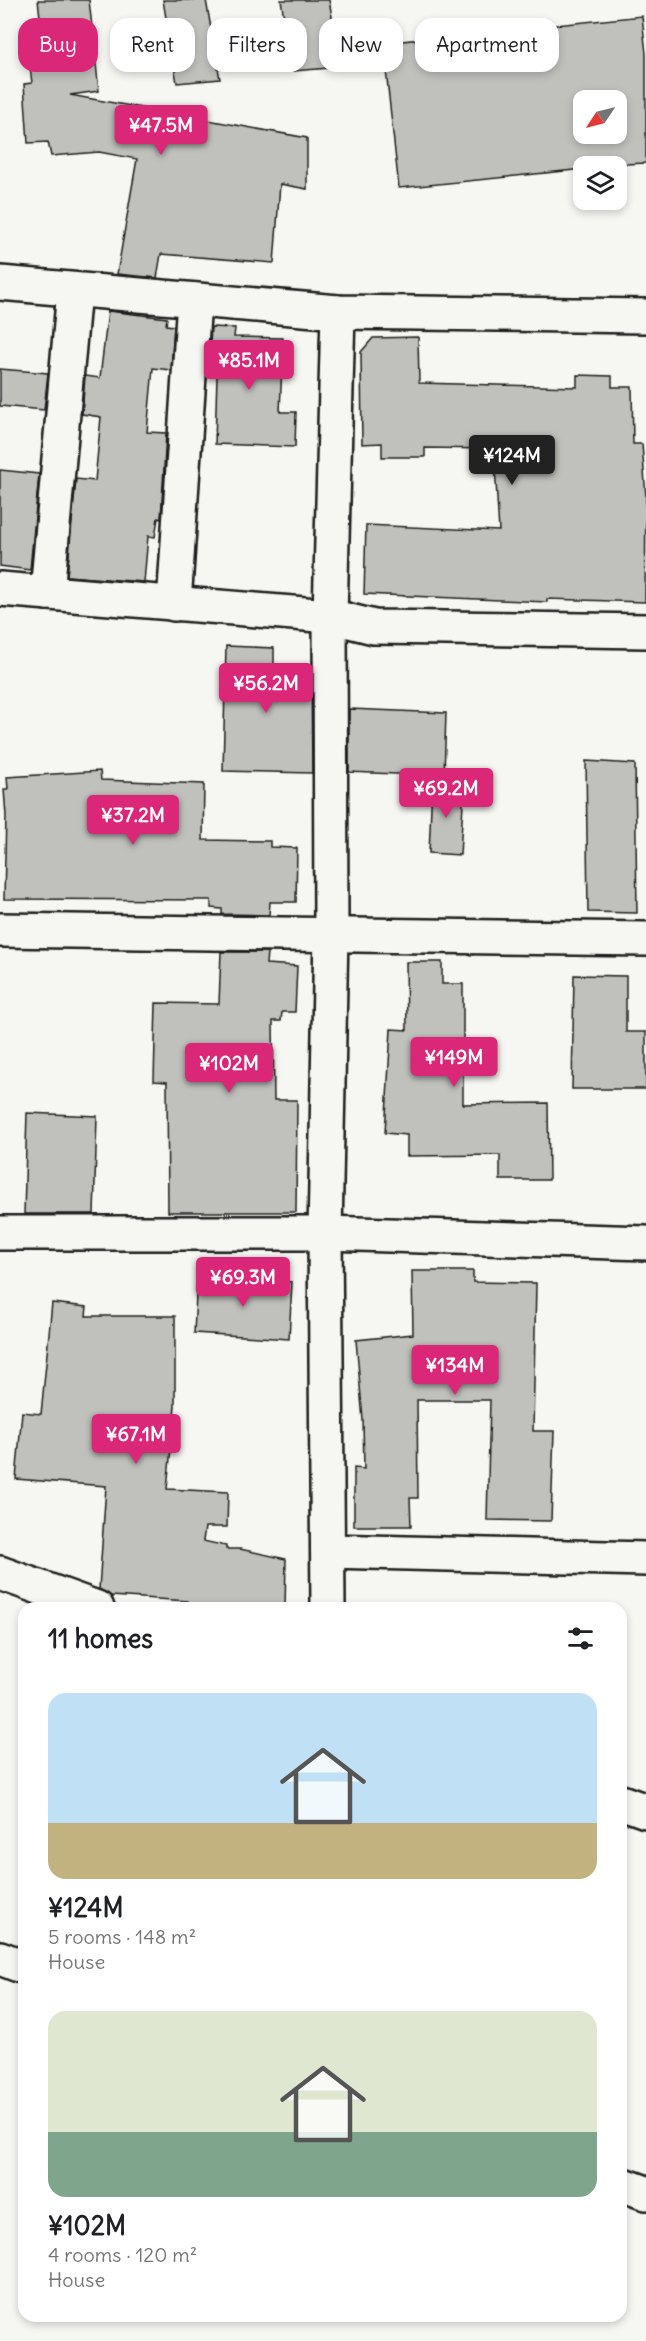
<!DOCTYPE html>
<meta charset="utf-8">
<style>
body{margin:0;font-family:Delius,sans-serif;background:#f2f2f2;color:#202124;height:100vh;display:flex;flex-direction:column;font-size:22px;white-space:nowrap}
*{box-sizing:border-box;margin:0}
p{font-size:20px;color:#757577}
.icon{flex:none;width:33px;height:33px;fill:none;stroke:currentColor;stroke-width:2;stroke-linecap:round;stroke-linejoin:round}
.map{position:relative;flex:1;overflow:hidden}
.drawer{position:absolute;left:18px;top:1602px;width:609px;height:720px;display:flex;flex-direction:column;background:#fff;border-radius:18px;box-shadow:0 3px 9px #0003}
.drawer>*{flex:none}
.hud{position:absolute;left:18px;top:18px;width:610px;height:54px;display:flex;gap:12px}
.needle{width:39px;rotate:235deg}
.buttons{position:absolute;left:573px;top:90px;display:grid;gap:12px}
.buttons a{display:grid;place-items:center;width:54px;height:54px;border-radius:12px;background:#fff;box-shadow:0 3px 9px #0003;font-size:30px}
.price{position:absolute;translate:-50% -51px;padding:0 14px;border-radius:6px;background:#db2777;color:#fff;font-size:20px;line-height:39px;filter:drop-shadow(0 2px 3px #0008)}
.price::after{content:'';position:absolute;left:50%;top:36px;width:18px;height:14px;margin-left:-9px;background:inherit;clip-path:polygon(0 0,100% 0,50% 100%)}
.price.current{background:#222;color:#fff}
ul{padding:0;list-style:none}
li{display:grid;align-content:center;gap:12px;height:318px;padding:0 30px}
li span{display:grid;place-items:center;height:186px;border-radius:18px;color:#555}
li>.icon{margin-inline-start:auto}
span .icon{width:108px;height:108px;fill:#fffc;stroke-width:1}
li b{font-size:26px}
h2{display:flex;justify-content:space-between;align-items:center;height:72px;padding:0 30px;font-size:26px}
.tag{padding:0 21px;border-radius:18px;background:#fff;box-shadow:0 3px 9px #0003;font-size:21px;line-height:54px}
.tag.current{background:#db2777;color:#fff}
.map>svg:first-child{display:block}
</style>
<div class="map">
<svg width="646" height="2341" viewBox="0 0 646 2341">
<rect width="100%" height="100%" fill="#f6f6f2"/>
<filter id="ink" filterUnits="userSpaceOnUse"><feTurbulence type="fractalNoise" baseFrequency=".0167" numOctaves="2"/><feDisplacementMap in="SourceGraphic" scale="12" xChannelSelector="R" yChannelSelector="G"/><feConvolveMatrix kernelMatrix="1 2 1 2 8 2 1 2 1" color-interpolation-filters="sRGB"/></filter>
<g filter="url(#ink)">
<g fill="#c0c0bd" stroke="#1c1c1c" stroke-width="1.5" fill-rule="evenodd">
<path d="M 38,0 L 89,0 L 99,91 L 70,95 L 307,138 L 307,189 L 280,184 L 274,263 L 161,254 L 157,278 L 117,274 L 137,159 L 99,152 L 51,156 L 48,142 L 28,143 L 24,84 L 32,83 L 26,36 L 42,34 Z"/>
<path d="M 163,0 L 206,0 L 220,79 L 177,83 Z"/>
<path d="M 281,0 L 329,0 L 341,67 L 293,71 Z"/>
<path d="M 642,16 L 646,54 L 646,163 L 584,166 L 584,169 L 399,188 L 383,43 ZM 584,100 L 616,100 L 616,134 L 584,134 Z"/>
<path d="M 108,311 L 167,318 L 166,325 L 174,326 L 171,370 L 153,368 L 147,432 L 166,433 L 161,519 L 158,518 L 155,537 L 148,536 L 144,582 L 67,576 L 76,479 L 95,481 L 101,417 L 82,414 L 85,376 L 100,378 Z"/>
<path d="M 211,327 L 235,328 L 234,337 L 283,338 L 280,412 L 296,412 L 295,447 L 215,444 L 217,375 L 208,374 Z"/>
<path d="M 418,337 L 419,383 L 577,387 L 577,375 L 612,376 L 612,387 L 632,387 L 633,444 L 642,444 L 646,497 L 645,602 L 547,599 L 547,602 L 364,594 L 366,525 L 499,531 L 494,449 L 425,448 L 425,457 L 382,457 L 382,443 L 362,444 L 361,352 L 373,338 Z"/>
<path d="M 0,369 L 48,373 L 44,410 L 0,406 Z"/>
<path d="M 0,470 L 39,474 L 30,570 L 0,566 Z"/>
<path d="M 226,646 L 274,648 L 274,669 L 311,670 L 312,773 L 223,771 Z"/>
<path d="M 349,709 L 446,713 L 444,776 L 349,772 Z"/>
<path d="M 586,761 L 635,764 L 637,913 L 588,912 Z"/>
<path d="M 100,771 L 101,780 L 204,784 L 203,840 L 270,841 L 270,847 L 297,848 L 296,902 L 270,902 L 269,915 L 222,914 L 222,909 L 211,908 L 211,900 L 4,899 L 6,816 L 4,789 L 8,789 L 7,777 Z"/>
<path d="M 432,784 L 464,786 L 460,855 L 429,853 Z"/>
<path d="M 221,952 L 267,952 L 266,964 L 297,966 L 295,1012 L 282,1012 L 281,1021 L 273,1021 L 274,1100 L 297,1100 L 296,1212 L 168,1212 L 167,1082 L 154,1081 L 156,1003 L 219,1004 Z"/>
<path d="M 406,962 L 442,962 L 442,984 L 463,984 L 463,1104 L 548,1103 L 549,1180 L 500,1180 L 500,1155 L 407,1156 L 407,1135 L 385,1133 L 391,1029 L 407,1030 Z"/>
<path d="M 574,975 L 626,976 L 626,1032 L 646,1032 L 646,1089 L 572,1089 Z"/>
<path d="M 27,1113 L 97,1116 L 94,1214 L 24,1214 Z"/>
<path d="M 412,1271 L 473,1271 L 473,1282 L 536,1283 L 533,1431 L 554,1431 L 551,1521 L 487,1520 L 490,1400 L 417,1400 L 418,1498 L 410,1498 L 411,1526 L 354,1526 L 354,1468 L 364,1469 L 363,1420 L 356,1340 L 413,1334 Z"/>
<path d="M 197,1276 L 292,1282 L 289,1339 L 194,1333 Z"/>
<path d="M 52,1303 L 87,1307 L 86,1316 L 175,1316 L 175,1406 L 167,1489 L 228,1492 L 227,1527 L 205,1527 L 203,1541 L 226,1546 L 226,1549 L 240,1549 L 286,1559 L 285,1608 L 188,1608 L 188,1601 L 111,1596 L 99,1589 L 106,1486 L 16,1479 L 22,1412 L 41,1414 Z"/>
</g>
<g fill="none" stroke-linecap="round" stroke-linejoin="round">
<g stroke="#1c1c1c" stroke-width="38">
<g id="minor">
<path d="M 0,283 L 338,312 L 646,316"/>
<path d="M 0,589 L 330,616 L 374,627 L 646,631"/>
<path d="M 47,593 L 74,290"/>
<path d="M 174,604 L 194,300"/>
<path d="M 0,930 L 646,939"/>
<path d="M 0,1233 L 325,1233 L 646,1243"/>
<path d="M 328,1551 L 646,1559"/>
<path d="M 0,1573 L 97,1608"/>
<path d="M 328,1608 L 325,1233 L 331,934 L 330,616 L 338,312"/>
<path d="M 621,1802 L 646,1811"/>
<path d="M 0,1958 L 24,1967"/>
<path d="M 621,2184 L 646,2193"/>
</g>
</g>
<use href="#minor" stroke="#f6f6f2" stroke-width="33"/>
</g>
</g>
</svg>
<div class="buttons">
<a><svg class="needle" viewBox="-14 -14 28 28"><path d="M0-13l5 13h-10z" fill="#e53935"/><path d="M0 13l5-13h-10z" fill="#757577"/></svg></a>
<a><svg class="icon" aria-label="layers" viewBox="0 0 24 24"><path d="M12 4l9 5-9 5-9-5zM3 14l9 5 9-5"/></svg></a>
</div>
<b class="price" style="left:161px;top:156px">¥47.5M</b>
<b class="price" style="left:249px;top:391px">¥85.1M</b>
<b class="price current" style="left:512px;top:486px">¥124M</b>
<b class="price" style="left:266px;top:714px">¥56.2M</b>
<b class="price" style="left:446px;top:819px">¥69.2M</b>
<b class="price" style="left:133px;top:846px">¥37.2M</b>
<b class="price" style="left:454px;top:1088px">¥149M</b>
<b class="price" style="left:229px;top:1094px">¥102M</b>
<b class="price" style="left:243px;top:1308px">¥69.3M</b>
<b class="price" style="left:455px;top:1396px">¥134M</b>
<b class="price" style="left:136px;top:1465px">¥67.1M</b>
<div class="hud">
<a class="tag current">Buy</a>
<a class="tag">Rent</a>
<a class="tag">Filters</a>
<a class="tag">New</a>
<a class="tag">Apartment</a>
</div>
<section class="drawer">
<h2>11 homes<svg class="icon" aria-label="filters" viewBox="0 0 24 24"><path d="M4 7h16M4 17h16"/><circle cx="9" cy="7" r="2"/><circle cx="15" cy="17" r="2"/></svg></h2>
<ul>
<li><span style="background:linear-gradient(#bfe0f5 70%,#c2b280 0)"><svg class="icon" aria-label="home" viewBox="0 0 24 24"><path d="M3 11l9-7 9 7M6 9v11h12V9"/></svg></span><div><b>¥124M</b><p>5 rooms · 148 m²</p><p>House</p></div></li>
<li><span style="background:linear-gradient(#dfe7d0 65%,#7fa58c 0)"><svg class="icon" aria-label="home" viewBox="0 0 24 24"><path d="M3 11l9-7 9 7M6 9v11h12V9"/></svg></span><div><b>¥102M</b><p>4 rooms · 120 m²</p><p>House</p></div></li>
</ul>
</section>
</div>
